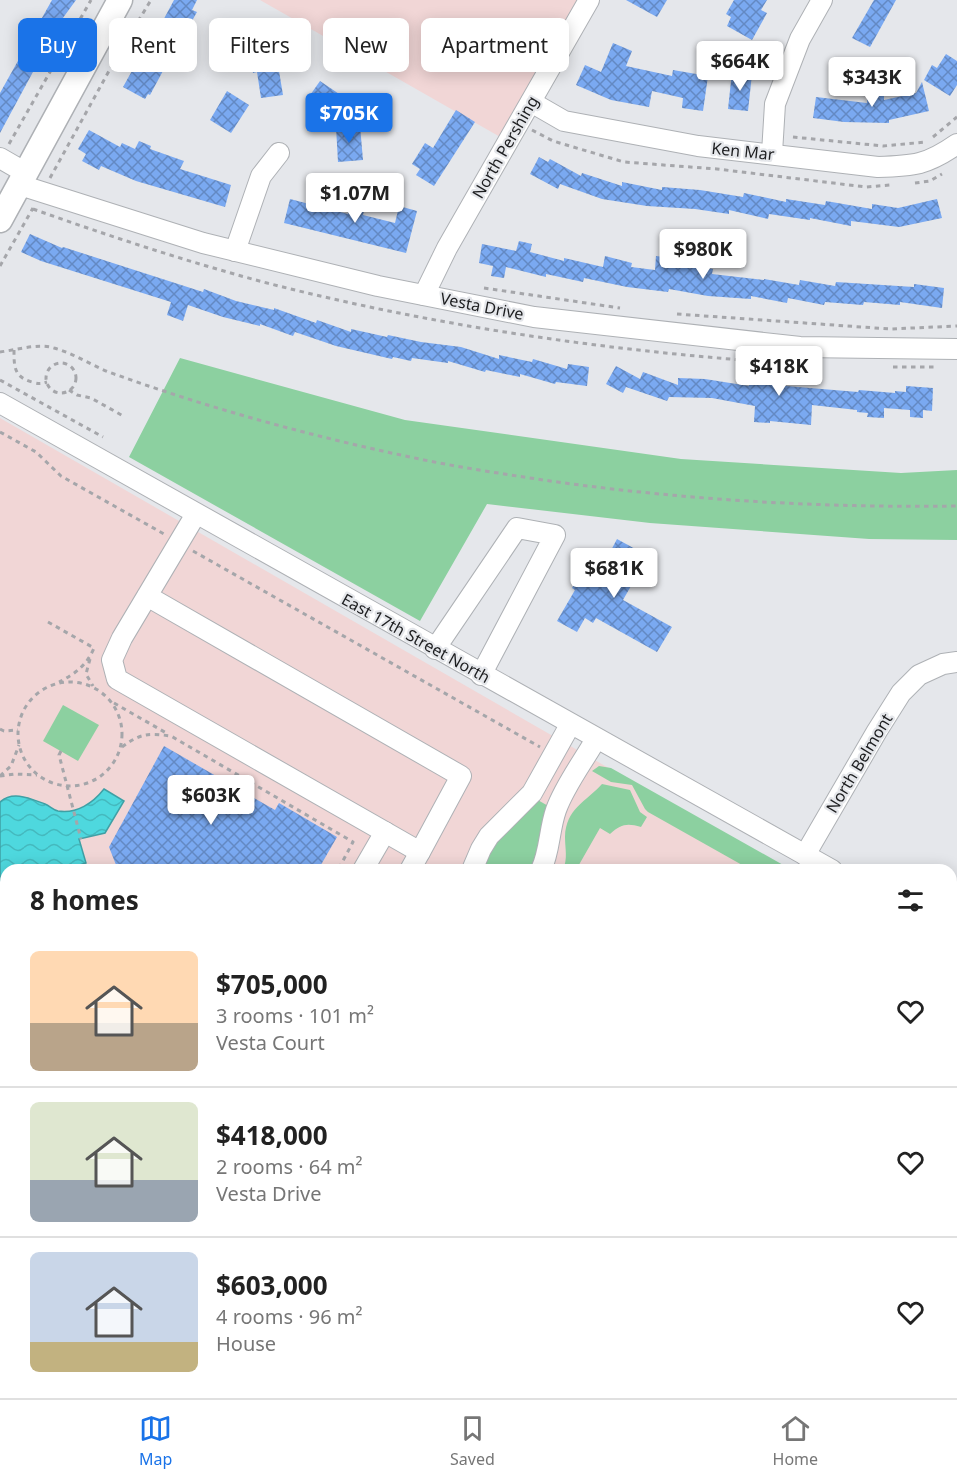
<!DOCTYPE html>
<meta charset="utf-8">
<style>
body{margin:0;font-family:"Noto Sans",sans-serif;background:#f2f2f2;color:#222;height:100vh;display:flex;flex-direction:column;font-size:22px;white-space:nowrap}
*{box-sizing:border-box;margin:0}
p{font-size:20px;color:#767676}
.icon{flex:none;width:33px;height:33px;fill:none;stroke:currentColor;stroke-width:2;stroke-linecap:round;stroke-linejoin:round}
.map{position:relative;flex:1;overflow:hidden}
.side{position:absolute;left:0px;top:864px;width:957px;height:534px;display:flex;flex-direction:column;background:#fff;border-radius:18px 18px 0 0;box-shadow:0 3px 15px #0003}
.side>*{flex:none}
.guide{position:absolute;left:18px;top:18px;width:600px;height:54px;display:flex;gap:12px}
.price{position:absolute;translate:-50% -51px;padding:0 14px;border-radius:6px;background:#fff;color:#222;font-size:20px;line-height:39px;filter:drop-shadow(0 2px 3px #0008)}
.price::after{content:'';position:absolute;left:50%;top:36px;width:18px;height:14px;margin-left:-9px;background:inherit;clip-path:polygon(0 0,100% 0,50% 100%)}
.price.active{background:#1a73e8;color:#fff}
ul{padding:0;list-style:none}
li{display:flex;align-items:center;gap:18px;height:150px;padding:0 30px}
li+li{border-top:2px solid #e0e0e0}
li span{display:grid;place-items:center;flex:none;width:168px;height:120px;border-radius:9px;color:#555}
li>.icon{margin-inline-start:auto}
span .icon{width:72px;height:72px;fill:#fffc;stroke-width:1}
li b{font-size:26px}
h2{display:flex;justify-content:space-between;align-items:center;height:72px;padding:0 30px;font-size:26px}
.tag{padding:0 21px;border-radius:9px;background:#fff;box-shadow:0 3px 15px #0003;font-size:21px;line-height:54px}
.tag.active{background:#1a73e8;color:#fff}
.menu{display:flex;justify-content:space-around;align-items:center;height:84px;border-top:2px solid #e0e0e0;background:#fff;font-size:16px;color:#767676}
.menu a{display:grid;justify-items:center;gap:3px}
.menu .active{color:#1a73e8}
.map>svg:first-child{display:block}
</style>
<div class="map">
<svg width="957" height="1398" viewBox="0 0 957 1398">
<defs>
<pattern id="water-waves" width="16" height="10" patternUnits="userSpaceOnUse" patternTransform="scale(1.5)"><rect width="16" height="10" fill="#4ed8de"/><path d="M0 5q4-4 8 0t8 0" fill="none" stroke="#44b9be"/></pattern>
<pattern id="building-cross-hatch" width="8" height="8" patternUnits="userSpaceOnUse" patternTransform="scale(1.5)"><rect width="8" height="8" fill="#7aa9f1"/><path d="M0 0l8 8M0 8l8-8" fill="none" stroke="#6389c3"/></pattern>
</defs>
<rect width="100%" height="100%" fill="#e5e7eb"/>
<g fill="#f1d6d6">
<path d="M 260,0 L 581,0 L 502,138 Z"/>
<path d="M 0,418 L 786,870 L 6,870 L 6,1392 L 951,1392 L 951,965 L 957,968 L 957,1398 L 0,1398 Z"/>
</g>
<g fill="#8cd0a0">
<path d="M 180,358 L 405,420 L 681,459 L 901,473 L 957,470 L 957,540 L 869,539 L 650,523 L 487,504 L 420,621 L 129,457 Z"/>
<path d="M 63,705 L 99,725 L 78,761 L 43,741 Z"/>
<path d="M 599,766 L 611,768 L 792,870 L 751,870 L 648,812 L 645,809 L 632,785 L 611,782 L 592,771 Z"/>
<path d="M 602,784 L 630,790 L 640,812 L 647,817 L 641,827 C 627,823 621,824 610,834 L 600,828 L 576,870 L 563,870 C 568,858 565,849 565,837 C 566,808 586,802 602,784 Z"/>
<path d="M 536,799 L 550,807 L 540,847 L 532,870 L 484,870 L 481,868 L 494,843 Z"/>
<path d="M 957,1158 L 957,1227 L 951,1236 L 951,1160 L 955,1162 Z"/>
</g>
<path fill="url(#water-waves)" stroke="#3fa0a5" stroke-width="1.5" d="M 104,789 L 124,801 L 105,833 L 79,839 L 86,863 L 63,870 L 6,870 L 5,893 L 0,883 L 0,802 C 13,790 31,799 45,804 C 50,806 53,810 58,811 C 77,814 93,803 104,789 Z"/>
<g fill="url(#building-cross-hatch)">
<path d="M 52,0 L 76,0 L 60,22 L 0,133 L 0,93 Z"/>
<path d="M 174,0 L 197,0 L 192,10 L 197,12 L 184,35 L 175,30 L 164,52 L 171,56 L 150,95 L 148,94 L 145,99 L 123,87 L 157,26 L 159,28 Z"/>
<path d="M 626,0 L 667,0 L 657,17 Z"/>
<path d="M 734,0 L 767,0 L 761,10 L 767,13 L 752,40 L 727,26 L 731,17 L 726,14 Z"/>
<path d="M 874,0 L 896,0 L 870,47 L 852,38 Z"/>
<path d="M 613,43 L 632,51 L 626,66 L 672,76 L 673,70 L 708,76 L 703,111 L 682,108 L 683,98 L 652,91 L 649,107 L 611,100 L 576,85 L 585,65 L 601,72 Z"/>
<path d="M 270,54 L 271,66 L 278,65 L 283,95 L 261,98 L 257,72 L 253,73 L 250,57 Z"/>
<path d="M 946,54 L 957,61 L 957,85 L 950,96 L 924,80 L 932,65 L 937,68 Z"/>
<path d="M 732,72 L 752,74 L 748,111 L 728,109 Z"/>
<path d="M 320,81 L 345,98 L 331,118 L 306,101 Z"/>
<path d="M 922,82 L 929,111 L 889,120 L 889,123 L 844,122 L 813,118 L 816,97 L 867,103 L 867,89 L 884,90 L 884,100 L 916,93 Z"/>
<path d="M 227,91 L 249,105 L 231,133 L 210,120 Z"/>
<path d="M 456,110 L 475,122 L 434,186 L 416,175 L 420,169 L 412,164 L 425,143 L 433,148 Z"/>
<path d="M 360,126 L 363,160 L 338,162 L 336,127 Z"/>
<path d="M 89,130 L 120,147 L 122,143 L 135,149 L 139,141 L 151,146 L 150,149 L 184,161 L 180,169 L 231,185 L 225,207 L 136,181 L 101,166 L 99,170 L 82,161 L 86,154 L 78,149 Z"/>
<path d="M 539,157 L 548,162 L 550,159 L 581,176 L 582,173 L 622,186 L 622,182 L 662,190 L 662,187 L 700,190 L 743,197 L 744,193 L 786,202 L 786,199 L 825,205 L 826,201 L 872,209 L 872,204 L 898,208 L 937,199 L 942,218 L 899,227 L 851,221 L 851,226 L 810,218 L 810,220 L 769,214 L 768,219 L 729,210 L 729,214 L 695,209 L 647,206 L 602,199 L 560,184 L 558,189 L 530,174 Z"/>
<path d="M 353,196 L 367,200 L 363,215 L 395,223 L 399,206 L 417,211 L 406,253 L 284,223 L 290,199 L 348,214 Z"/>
<path d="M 30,234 L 62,248 L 63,247 L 203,292 L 204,289 L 236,301 L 274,310 L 274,308 L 316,323 L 317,320 L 351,332 L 351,329 L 387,337 L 388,335 L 421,342 L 461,347 L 499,359 L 499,355 L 532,362 L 533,359 L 567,369 L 568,364 L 589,367 L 587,386 L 556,382 L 555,384 L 520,374 L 520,377 L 486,370 L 485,372 L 448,361 L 448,363 L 412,358 L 411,361 L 393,357 L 392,359 L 336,346 L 295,332 L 293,336 L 260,324 L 260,326 L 223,317 L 188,305 L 183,321 L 167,315 L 171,302 L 41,261 L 21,252 Z"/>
<path d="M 519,241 L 532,244 L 530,252 L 564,261 L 564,258 L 603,267 L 605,256 L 632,263 L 631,267 L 655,270 L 656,256 L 672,258 L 672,262 L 713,269 L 712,274 L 764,280 L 764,279 L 799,285 L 800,280 L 835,286 L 836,282 L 914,287 L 914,284 L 944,288 L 942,308 L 900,302 L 900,305 L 864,302 L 863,305 L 825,302 L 824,305 L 788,298 L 787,303 L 751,296 L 751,299 L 708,296 L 669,289 L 668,292 L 627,287 L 584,278 L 583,282 L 546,274 L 546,277 L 506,267 L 504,278 L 491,276 L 493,266 L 479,263 L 482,244 L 516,251 Z"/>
<path d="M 616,366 L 640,379 L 643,372 L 678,385 L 678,378 L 705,379 L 749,386 L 749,383 L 858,392 L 859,390 L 895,393 L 895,391 L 906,392 L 906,386 L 933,388 L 932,411 L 923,410 L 923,418 L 910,417 L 910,410 L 884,408 L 884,418 L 867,417 L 868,413 L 857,412 L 857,410 L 812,405 L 811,425 L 770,421 L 770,423 L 754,422 L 755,406 L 712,398 L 669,397 L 667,401 L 626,387 L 623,393 L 606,384 Z"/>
<path d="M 617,539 L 648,556 L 623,600 L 672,627 L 657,652 L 596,618 L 593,623 L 585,618 L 577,632 L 557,621 L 575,590 L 572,588 L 584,567 L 598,575 Z"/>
<path d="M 164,746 L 275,810 L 279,803 L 337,837 L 318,870 L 118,870 L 109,847 Z"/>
</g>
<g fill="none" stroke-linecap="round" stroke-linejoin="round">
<g stroke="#aeb1b5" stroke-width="22">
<g id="minor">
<path d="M 531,102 L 564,121 L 698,146 L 878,167 C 914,166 927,165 957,144"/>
<path d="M 772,153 L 775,104 L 800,39 L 822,0"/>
<path d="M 0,158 L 26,173"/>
<path d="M 20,185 L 203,243 L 378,286 L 534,317 L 800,347 L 957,349"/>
<path d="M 235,251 L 261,176 L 279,153"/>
<path d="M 424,295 L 447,248 L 589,0"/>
<path d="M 0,403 L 832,870"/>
<path d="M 147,596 L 461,776 L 420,852 L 117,679 L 112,660 L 122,638 L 196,514"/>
<path d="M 435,649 L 517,528 L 555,535 L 481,675"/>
<path d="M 805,855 L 877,731 L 901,693 L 919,675 L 943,664 L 957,662"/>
<path d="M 363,870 L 385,832"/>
<path d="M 410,870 L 420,852"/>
<path d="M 472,870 L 481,849 L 489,836 L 532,793 L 570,725"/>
<path d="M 541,870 C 550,851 549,830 556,810 C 565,785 583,762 596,739"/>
<path d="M 951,938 L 957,941"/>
<path d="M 0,1077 L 6,1080"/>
<path d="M 0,1129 L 6,1118"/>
<path d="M 226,1398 L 227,1392"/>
<path d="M 254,1398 L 255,1392"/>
<path d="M 841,1398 L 844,1392"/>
</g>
</g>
<g stroke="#aeb1b5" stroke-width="27">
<path id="major" d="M 0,220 L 120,0"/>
</g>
<g stroke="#a5a6aa" stroke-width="3" stroke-dasharray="4.5 4.5" stroke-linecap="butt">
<path d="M 532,130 L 553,141 L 624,162 L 717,169 L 866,187 L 890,185"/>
<path d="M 793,137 L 883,146 L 926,142"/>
<path d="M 933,137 L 957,117"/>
<path d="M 9,144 L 91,0"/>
<path d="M 50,178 L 120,51 L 151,0"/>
<path d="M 915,183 L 930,181 L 942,174"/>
<path d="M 33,209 C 109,236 188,262 267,283 C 431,325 600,350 769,362"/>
<path d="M 0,266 L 33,208"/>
<path d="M 484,288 L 620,308"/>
<path d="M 677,314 L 890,329 L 957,326"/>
<path d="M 14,350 C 14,367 14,377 32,382 C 38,384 41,384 47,382"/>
<path d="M 0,352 C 16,350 38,343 54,348 C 76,354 95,368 117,375 C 212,409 311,436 410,457 C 456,467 504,474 550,481 C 686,500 821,508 957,506"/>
<circle cx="61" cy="378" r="15"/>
<path d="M 893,367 L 937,367"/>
<path d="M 0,380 L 103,437"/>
<path d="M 69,390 L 77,395 L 91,398 L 125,417"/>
<path d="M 0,432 L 36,452 L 61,476 L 164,534"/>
<path d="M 193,551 L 540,747"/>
<path d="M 48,622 L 94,648 C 87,665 75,674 59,682"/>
<path d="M 90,659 L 86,674 L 93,686"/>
<circle cx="70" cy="734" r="52"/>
<path d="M 114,703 L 168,734"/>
<path d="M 0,729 L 4,731 L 18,730"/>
<path d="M 122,747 C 141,733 148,733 171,736 L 353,842 L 338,870"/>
<path d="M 61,751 L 59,755 L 81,839"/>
<path d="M 0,776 L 15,774 L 37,775"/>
<path d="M 0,776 L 11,766 L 19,745"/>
<path d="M 0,906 L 6,909"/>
<path d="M 951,1258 L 957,1262"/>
</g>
<use href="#minor" stroke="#fff" stroke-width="20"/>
<use href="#major" stroke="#fff" stroke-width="24"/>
</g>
<g text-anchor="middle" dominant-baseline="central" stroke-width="4.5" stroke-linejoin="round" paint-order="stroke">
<g font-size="16" fill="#1d1e20" stroke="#e5e7eb">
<text transform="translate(505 147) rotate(-60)">North Pershing</text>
<text transform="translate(743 151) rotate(6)">Ken Mar</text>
<text transform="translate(482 306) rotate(11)">Vesta Drive</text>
<text transform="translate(416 638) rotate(29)">East 17th Street North</text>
<text transform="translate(859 763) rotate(-59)">North Belmont</text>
</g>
</g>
</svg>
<b class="price" style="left:740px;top:92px">$664K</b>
<b class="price" style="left:872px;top:108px">$343K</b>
<b class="price active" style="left:349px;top:144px">$705K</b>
<b class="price" style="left:355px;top:224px">$1.07M</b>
<b class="price" style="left:703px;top:280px">$980K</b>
<b class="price" style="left:779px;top:397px">$418K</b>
<b class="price" style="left:614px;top:599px">$681K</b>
<b class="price" style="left:211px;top:826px">$603K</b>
<div class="guide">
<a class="tag active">Buy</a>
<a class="tag">Rent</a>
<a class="tag">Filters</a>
<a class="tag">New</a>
<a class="tag">Apartment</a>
</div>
<section class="side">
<h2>8 homes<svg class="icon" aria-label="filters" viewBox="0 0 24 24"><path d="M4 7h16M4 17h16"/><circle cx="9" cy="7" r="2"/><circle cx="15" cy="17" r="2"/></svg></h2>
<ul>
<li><span style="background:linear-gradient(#ffd9b3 60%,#b9a48a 0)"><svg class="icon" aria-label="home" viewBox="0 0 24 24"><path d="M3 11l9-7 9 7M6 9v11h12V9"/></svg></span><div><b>$705,000</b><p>3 rooms · 101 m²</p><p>Vesta Court</p></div><svg class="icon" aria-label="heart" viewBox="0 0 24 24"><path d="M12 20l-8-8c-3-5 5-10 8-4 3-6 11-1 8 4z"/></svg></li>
<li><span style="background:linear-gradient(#dfe7d0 65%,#9aa5b1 0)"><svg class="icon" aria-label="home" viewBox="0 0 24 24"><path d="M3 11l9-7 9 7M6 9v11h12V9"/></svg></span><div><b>$418,000</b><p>2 rooms · 64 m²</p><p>Vesta Drive</p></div><svg class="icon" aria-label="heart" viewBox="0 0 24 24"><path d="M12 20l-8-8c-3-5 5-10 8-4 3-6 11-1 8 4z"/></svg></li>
<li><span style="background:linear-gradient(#c9d6e8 75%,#c2b280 0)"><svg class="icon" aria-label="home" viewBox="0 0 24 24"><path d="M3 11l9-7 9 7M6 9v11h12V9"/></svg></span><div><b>$603,000</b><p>4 rooms · 96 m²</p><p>House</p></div><svg class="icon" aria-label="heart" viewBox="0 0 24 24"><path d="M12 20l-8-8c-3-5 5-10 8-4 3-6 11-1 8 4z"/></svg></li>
</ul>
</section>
</div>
<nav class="menu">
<a class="active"><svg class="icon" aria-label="map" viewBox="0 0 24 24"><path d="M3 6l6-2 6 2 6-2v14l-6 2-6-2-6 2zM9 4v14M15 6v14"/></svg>Map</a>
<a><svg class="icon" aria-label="saved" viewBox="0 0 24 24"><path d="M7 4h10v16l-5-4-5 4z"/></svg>Saved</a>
<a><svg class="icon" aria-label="home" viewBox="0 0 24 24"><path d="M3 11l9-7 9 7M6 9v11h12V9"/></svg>Home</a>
</nav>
